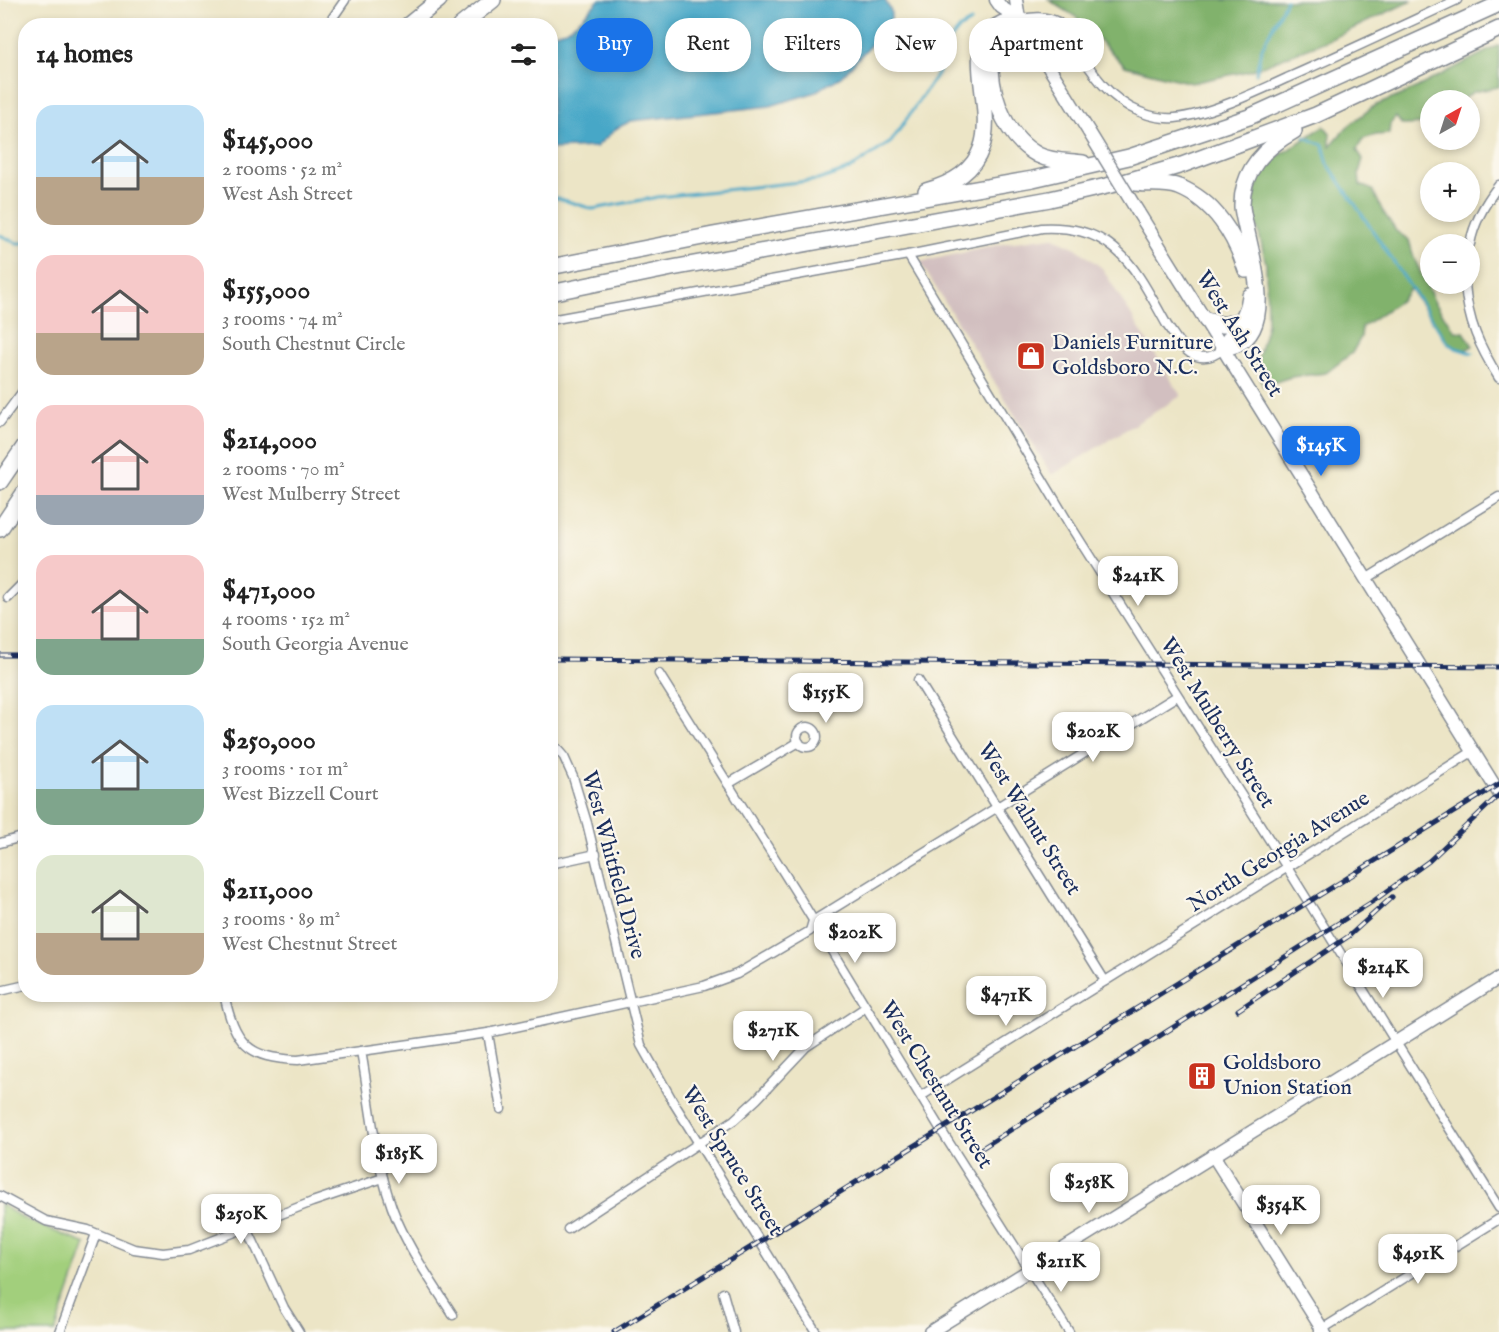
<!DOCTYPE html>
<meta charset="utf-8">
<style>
body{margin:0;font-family:"IM FELL English",serif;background:#f2f2f2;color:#222;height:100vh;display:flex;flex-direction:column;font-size:22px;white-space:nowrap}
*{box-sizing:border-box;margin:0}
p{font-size:20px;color:#767676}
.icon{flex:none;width:33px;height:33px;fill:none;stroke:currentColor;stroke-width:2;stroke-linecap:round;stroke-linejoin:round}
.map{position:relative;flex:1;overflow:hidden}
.details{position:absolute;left:18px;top:18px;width:540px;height:984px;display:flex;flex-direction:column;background:#fff;border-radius:24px;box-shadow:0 3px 9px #0003}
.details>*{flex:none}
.top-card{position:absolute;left:576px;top:18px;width:570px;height:54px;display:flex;gap:12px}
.needle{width:39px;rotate:39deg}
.buttons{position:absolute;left:1420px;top:90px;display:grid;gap:12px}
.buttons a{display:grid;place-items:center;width:60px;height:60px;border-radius:50%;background:#fff;box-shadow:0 3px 9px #0003;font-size:30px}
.price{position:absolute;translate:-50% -51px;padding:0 14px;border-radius:12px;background:#fff;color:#222;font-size:20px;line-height:39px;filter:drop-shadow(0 2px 3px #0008)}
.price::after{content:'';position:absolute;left:50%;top:36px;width:18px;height:14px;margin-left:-9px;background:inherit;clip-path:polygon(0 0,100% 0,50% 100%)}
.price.on{background:#1a73e8;color:#fff}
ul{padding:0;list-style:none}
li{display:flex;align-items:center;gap:18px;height:150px;padding:0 18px}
li span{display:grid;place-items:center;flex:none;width:168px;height:120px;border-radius:18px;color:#555}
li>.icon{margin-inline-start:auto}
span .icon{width:72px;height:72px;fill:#fffc;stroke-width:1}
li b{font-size:26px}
h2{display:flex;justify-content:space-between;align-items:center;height:72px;padding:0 18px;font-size:26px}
.chip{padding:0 21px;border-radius:24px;background:#fff;box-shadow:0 3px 9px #0003;font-size:21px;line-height:54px}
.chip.on{background:#1a73e8;color:#fff}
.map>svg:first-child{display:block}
</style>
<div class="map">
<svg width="1499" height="1332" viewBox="0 0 1499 1332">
<rect width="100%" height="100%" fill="#fbf7ec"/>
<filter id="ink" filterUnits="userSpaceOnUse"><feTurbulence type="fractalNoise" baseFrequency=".0167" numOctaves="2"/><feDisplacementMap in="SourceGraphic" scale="12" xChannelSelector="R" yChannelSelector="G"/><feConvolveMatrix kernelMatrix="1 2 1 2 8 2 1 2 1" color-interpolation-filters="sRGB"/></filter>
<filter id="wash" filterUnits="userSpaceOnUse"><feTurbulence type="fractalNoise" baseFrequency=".008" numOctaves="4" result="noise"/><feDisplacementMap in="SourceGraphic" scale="24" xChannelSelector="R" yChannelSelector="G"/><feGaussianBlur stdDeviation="1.35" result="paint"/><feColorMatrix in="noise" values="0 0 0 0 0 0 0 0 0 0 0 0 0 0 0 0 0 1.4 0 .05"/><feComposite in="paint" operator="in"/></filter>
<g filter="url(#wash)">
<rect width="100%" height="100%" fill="#ece5c6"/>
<path fill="#d2bfc0" d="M 1052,237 L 1076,248 L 1102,268 L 1181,396 L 1052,475 L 920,262 L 1008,243 Z"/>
<path fill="#a2cf7c" stroke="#5e7f6d" stroke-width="1.5" d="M 0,1204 L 24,1219 L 86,1244 L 55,1332 L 0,1332 Z"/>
<g fill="#81b26c" stroke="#4e7065" stroke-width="1.5">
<path d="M 1049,0 L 1413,0 L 1331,39 L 1249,71 L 1191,83 L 1125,66 L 1076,17 Z"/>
<path d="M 1499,45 L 1499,87 L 1473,92 L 1462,100 L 1431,100 L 1431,124 L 1402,125 L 1396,117 L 1390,124 L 1389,134 L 1376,135 L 1363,139 L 1357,150 L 1363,159 L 1359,173 L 1360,185 L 1373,190 L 1382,210 L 1396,231 L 1409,240 L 1414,258 L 1435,303 L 1455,331 L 1464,332 L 1473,346 L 1465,350 L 1456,348 L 1448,343 L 1410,289 L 1401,300 L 1362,327 L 1361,337 L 1352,353 L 1326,373 L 1291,377 L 1263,386 L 1257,362 L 1267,324 L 1266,264 L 1253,208 L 1257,179 L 1271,161 L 1324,126 L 1330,133 L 1330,146 L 1347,127 L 1374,106 L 1402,95 Z"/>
</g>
<path fill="#47a7c7" stroke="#316b92" stroke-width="1.5" d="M 599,0 L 885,0 L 891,11 L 891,23 L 841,77 L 813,93 L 770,106 L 631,121 L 617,128 L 596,147 L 551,149 L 551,34 L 566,30 L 582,18 Z"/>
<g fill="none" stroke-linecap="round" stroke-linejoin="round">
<g stroke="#47a7c7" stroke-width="3">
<path d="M 1256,73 L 1261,50 L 1286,0"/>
<path d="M 1305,137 L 1323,145 L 1328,164 L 1448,343 L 1456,348 L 1472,353"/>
<path d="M 550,196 L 593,209 L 658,197 L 818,180 L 848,170 L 891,142 L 939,71 L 948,43 L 960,28 L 971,22"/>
<path d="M 0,235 L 17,243 L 26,243"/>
</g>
</g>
</g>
<g filter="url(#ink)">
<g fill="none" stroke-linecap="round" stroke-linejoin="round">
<g stroke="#848a92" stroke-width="11">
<g id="street">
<path d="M 1019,19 C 1033,17 1044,15 1058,22 C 1082,53 1100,96 1140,112 C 1150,116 1164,119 1175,118 C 1207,115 1257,92 1287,78 C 1344,53 1401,26 1457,0"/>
<path d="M 327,26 L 345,0"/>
<path d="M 1470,244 C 1474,222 1485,203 1499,185"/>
<path d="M 908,255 L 1068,522 L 1288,869 L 1499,1208"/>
<path d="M 1465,284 C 1468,322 1479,346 1499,378"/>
<path d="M 550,320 L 908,255 L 1042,228 C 1069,227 1094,231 1115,249 C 1138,268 1152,299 1167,325 C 1174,335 1180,347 1190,353 C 1203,361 1214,357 1224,348"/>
<path d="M 0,422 L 26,387"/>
<path d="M 1366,579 L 1499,497"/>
<path d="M 8,598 L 26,580"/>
<path d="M 659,674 L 796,892 L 941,1130 L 1069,1332"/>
<path d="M 918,680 L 1105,981"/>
<circle cx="807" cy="737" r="10"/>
<path d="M 550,741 L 564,757 L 573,777 L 587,823 L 641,1045 L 672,1100 L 816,1332"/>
<path d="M 728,784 L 799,742"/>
<path d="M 0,843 L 26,836"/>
<path d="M 550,864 L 596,854"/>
<path d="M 0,991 L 26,985"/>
<path d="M 224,994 C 235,1044 247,1058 298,1060 L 488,1033 L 704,986 L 737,974 L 810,931 L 813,921 L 1177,696"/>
<path d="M 488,1033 L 501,1109"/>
<path d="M 361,1051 C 371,1106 375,1169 397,1220 C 412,1254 433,1284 453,1315"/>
<path d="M 921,1096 L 1472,752"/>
<path d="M 0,1196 L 46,1221 L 88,1230 L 134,1249 L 163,1253 L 189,1250 L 312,1202 L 383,1178"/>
<path d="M 247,1228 L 284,1308 L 299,1332"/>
<path d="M 568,1229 L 734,1120 L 757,1099 L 806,1047 L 866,1007"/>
<path d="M 723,1293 L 734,1332"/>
<path d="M 1319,1331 L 1499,1219"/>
<path d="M 60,1332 L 96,1234"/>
</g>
</g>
<g stroke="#848a92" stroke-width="15">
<g id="secondary">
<path d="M 996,0 L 1001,7 L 1019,19"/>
<path d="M 1016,0 L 1019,19 L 1089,132"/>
<path d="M 1138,212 L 1499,793"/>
<path d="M 1213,1155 L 1324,1332"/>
<path d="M 930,1332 L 1499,978"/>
</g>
</g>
<g stroke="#848a92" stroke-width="18">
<g id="highway">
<path d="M 1019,19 C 1011,29 998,40 993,52 C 990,57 991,64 991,70 C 993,102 1008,139 1038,155 C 1052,162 1068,161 1083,163"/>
<path d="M 407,26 L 439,0"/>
<path d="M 460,26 L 493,0"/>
<path d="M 1136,183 C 1150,185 1165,182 1179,187 C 1214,201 1235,235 1246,270"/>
<path d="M 926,191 C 1042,160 941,51 1001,24 C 1006,21 1013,21 1019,19"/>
<path d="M 550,267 L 713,235 L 1033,179 L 1129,157 L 1249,117 L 1499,4"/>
<path d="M 550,293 L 672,268 L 1050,199 L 1124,182 L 1182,165 L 1316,115 L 1499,29"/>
<path d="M 1206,320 L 1223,325 L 1243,320"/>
<path d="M 1224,348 C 1228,347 1233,346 1237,344 C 1279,324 1246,241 1242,207 C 1241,171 1264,148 1294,131"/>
<path d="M 1224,348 C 1233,330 1248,318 1250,296"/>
<path d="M 0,482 L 26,444"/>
<path d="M 0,529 L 26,490"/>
</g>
</g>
<use href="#street" stroke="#fff" stroke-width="8"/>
<use href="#secondary" stroke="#fff" stroke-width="12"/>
<use href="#highway" stroke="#fff" stroke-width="15"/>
<g stroke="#1b2f5e" stroke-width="5">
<g id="rail">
<path d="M 0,655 L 26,655"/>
<path d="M 550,659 L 1499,667"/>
<path d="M 1238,1010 L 1349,936 L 1392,897"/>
<path d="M 982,1148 L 1375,900 L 1429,861 L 1499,795"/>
<path d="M 614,1332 L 1499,784"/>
</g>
</g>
<use href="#rail" stroke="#fbf7ec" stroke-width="3" stroke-dasharray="9" stroke-linecap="butt"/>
<g stroke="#848a92" stroke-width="15" stroke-linecap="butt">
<path id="secondary-bridge" d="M 1089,132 L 1138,212"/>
</g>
<use href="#secondary-bridge" stroke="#fff" stroke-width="12"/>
</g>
</g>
<defs>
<g id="shop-square" transform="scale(1.5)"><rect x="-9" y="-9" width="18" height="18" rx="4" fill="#c8321e" stroke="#fbf7ec"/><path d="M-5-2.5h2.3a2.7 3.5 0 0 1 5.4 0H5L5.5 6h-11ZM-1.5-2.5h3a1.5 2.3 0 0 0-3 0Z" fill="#fff"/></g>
<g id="building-square" transform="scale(1.5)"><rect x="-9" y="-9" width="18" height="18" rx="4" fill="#c8321e" stroke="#fbf7ec"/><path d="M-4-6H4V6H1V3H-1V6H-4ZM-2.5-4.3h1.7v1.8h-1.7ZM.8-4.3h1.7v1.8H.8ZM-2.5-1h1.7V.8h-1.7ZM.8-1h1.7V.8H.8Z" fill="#fff"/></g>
</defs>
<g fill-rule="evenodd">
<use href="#shop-square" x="1031" y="356"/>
<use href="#building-square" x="1202" y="1076"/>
</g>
<g text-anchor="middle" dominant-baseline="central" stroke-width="4.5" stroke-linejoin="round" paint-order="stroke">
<g font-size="22" fill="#1b2f5e" stroke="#fbf7ec">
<text transform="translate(1239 334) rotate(58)">West Ash Street</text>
<text transform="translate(1217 723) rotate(58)">West Mulberry Street</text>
<text transform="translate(1029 819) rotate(58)">West Walnut Street</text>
<text transform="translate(1279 852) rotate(-32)">North Georgia Avenue</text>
<text transform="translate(613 865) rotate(75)">West Whitfield Drive</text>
<text transform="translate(936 1085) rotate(58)">West Chestnut Street</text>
<text transform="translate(732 1161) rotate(58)">West Spruce Street</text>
</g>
<g font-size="22" fill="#1b2f5e" stroke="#fbf7ec" text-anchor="start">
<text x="1052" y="343">Daniels Furniture<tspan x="1052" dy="25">Goldsboro N.C.</tspan></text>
<text x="1223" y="1063">Goldsboro<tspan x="1223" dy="25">Union Station</tspan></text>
</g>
</g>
</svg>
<div class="buttons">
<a><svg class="needle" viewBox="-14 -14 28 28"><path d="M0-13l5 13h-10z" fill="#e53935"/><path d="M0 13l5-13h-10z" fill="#767676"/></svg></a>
<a>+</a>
<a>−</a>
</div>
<b class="price on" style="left:1321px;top:477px">$145K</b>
<b class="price" style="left:1138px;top:607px">$241K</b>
<b class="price" style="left:826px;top:724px">$155K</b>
<b class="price" style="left:1093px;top:763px">$202K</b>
<b class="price" style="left:855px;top:964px">$202K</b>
<b class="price" style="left:1383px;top:999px">$214K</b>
<b class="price" style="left:1006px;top:1027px">$471K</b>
<b class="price" style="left:773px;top:1062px">$271K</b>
<b class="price" style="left:399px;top:1185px">$185K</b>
<b class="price" style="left:1089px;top:1214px">$258K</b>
<b class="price" style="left:1281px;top:1236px">$354K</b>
<b class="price" style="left:241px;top:1245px">$250K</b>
<b class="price" style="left:1418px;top:1285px">$491K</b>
<b class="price" style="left:1061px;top:1293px">$211K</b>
<div class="top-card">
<a class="chip on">Buy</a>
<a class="chip">Rent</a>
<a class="chip">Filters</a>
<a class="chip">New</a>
<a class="chip">Apartment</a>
</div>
<section class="details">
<h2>14 homes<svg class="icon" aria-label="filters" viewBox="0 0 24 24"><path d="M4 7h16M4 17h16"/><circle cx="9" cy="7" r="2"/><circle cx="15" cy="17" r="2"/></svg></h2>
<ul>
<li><span style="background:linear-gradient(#bfe0f5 60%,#b9a48a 0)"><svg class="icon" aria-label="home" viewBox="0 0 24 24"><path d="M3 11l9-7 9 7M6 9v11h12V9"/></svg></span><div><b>$145,000</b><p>2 rooms · 52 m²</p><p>West Ash Street</p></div></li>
<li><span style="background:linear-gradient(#f6c9c9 65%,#b9a48a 0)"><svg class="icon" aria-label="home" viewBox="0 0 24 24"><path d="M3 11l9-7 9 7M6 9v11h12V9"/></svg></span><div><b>$155,000</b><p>3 rooms · 74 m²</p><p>South Chestnut Circle</p></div></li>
<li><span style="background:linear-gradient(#f6c9c9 75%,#9aa5b1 0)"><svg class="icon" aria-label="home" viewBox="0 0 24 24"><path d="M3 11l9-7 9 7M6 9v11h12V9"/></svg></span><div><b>$214,000</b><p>2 rooms · 70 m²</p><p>West Mulberry Street</p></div></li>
<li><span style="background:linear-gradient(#f6c9c9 70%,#7fa58c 0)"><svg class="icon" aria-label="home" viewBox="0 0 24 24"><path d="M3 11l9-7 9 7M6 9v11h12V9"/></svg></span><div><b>$471,000</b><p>4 rooms · 152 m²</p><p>South Georgia Avenue</p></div></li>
<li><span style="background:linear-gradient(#bfe0f5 70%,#7fa58c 0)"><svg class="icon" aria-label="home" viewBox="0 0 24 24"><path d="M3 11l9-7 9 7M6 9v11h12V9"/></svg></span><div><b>$250,000</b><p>3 rooms · 101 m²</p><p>West Bizzell Court</p></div></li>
<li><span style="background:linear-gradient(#dfe7d0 65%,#b9a48a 0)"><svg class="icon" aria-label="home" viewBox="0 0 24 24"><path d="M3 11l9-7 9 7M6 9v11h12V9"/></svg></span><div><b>$211,000</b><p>3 rooms · 89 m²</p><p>West Chestnut Street</p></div></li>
</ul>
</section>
</div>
